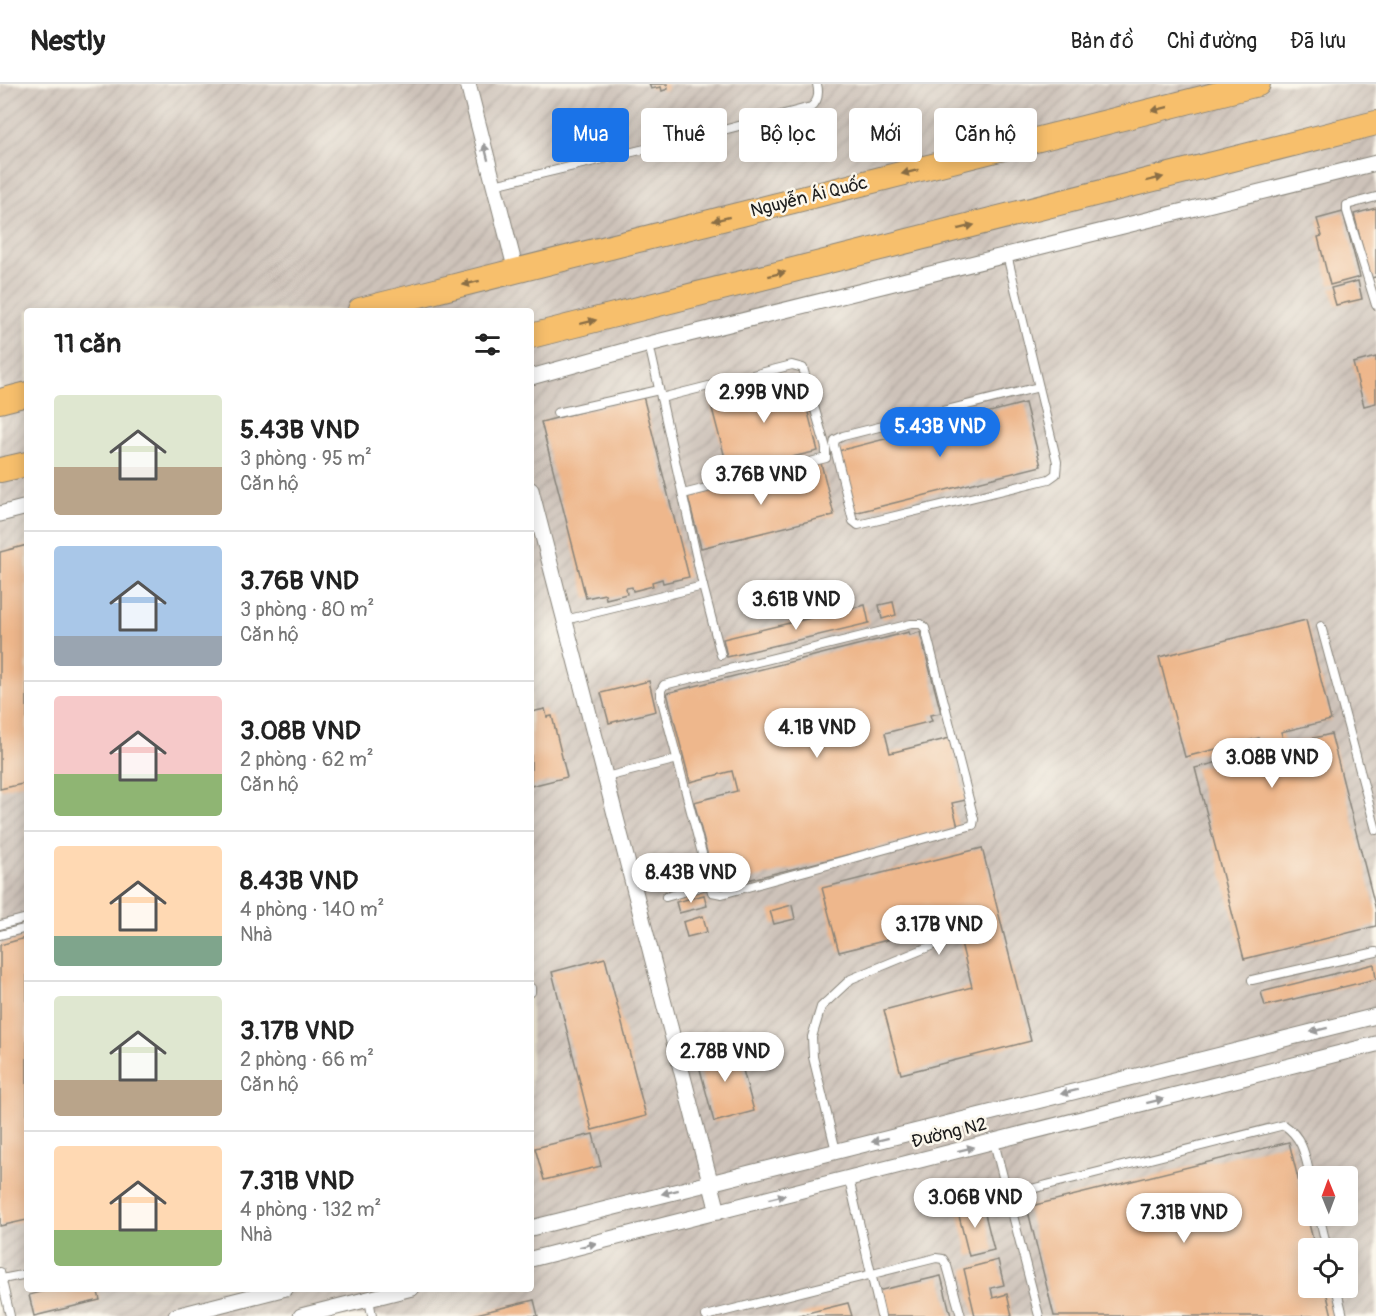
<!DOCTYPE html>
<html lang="vi">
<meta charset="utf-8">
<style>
body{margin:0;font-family:Pangolin,sans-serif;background:#f6f6f6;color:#222;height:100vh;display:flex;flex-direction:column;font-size:22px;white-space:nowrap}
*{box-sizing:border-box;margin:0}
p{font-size:20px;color:#767676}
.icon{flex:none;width:33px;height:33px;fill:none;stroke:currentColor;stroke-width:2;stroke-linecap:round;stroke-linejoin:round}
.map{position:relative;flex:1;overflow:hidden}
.details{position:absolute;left:24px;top:224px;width:510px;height:984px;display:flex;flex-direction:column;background:#fff;border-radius:6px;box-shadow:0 3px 15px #0003}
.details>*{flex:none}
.banner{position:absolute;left:552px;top:24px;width:570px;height:54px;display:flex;gap:12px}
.needle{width:39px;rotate:359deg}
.tools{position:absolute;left:1298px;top:1082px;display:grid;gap:12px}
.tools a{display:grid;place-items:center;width:60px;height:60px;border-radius:6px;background:#fff;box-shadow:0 3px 15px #0003;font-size:30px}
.price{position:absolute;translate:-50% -51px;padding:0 14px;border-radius:21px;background:#fff;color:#222;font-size:20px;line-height:39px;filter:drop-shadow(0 2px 3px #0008)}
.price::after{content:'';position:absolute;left:50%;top:36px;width:18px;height:14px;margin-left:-9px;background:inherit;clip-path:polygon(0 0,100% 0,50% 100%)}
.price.selected{background:#1a73e8;color:#fff}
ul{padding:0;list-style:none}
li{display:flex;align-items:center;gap:18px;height:150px;padding:0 30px}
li+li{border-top:2px solid #e0e0e0}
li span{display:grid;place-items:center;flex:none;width:168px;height:120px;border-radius:6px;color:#555}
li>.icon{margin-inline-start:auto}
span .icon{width:72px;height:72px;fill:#fffc;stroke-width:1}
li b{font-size:26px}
h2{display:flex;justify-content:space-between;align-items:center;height:72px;padding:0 30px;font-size:26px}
.pill{padding:0 21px;border-radius:6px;background:#fff;box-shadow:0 3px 15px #0003;font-size:21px;line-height:54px}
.pill.selected{background:#1a73e8;color:#fff}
header{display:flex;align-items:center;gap:36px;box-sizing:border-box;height:84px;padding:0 30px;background:#fff;border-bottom:2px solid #e0e0e0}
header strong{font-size:28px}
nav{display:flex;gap:33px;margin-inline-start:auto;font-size:21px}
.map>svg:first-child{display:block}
</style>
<header>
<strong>Nestly</strong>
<nav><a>Bản đồ</a><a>Chỉ đường</a><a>Đã lưu</a></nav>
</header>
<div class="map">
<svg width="1376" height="1232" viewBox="0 0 1376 1232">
<defs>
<pattern id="industrial-furrows" width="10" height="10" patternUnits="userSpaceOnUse" patternTransform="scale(1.5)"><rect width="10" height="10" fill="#cdc2b9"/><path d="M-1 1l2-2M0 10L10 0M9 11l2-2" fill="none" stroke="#afa69e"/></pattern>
</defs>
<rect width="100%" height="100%" fill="#fbf7ec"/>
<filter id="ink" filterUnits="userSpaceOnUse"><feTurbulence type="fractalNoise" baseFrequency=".0167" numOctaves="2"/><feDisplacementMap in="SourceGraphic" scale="12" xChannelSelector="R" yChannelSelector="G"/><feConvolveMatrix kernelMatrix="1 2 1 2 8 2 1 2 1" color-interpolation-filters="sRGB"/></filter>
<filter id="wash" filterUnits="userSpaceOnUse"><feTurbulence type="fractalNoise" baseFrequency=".008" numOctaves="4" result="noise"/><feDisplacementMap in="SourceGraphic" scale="24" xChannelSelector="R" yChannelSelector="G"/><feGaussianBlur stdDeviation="1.35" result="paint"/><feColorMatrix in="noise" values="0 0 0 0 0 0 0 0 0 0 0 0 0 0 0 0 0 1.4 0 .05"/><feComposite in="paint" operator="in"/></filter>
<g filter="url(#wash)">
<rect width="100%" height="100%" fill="#f4ecd7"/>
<path fill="url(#industrial-furrows)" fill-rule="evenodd" d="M 0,0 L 1376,0 L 1376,1232 L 0,1232 ZM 27,226 L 531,226 L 531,1204 L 27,1204 ZM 1308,1092 L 1347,1092 L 1347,1131 L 1308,1131 ZM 1308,1164 L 1347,1164 L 1347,1203 L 1308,1203 Z"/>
<g id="blocks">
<g fill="#eeb78c">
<path d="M 649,0 L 667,0 L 668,5 L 662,7 L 661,3 L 651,5 Z"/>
<path d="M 1376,124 L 1376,193 L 1370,194 L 1354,130 Z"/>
<path d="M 1343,128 L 1360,193 L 1330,201 L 1318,153 L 1322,152 L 1317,135 Z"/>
<path d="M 1358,197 L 1362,215 L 1336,221 L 1331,204 Z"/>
<path d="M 1376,273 L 1376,319 L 1364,322 L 1353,279 Z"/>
<path d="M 781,291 L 783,298 L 799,294 L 818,367 L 792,373 L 793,377 L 781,380 L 780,376 L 765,380 L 766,384 L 751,387 L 750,384 L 729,389 L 710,317 L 729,312 L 727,304 Z"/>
<path d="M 643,312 L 689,493 L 663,499 L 662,495 L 652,498 L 653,502 L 633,507 L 632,503 L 626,504 L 627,510 L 606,515 L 605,510 L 586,514 L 541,338 Z"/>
<path d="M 1025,319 L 1041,382 L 854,429 L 838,367 Z"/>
<path d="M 821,379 L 834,431 L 701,464 L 688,413 Z"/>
<path d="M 27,461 L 27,699 L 0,705 L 0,468 Z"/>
<path d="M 893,518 L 896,531 L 882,535 L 879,521 Z"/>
<path d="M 865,521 L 869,539 L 727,573 L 723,555 Z"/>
<path d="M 1306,536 L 1331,636 L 1281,648 L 1285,661 L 1331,650 L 1376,826 L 1376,842 L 1244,875 L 1195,684 L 1262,667 L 1259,654 L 1185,673 L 1159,573 Z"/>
<path d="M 909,548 L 910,551 L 920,548 L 941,629 L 930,631 L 932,637 L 885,649 L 890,669 L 950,654 L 966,716 L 952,719 L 958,743 L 716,804 L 694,718 L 737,707 L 732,687 L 690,698 L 667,609 Z"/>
<path d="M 649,597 L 656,627 L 609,639 L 601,609 Z"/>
<path d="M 545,625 L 547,633 L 552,632 L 567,693 L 531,702 L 531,628 Z"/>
<path d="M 982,764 L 1031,957 L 901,990 L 884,926 L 972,903 L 956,839 L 839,868 L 822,804 Z"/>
<path d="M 704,811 L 707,822 L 679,829 L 676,818 Z"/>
<path d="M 792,821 L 795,835 L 774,840 L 770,827 Z"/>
<path d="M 703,832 L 707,848 L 687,853 L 683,838 Z"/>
<path d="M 25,854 L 27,863 L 27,1136 L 0,1142 L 0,861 Z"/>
<path d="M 605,874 L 646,1032 L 592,1046 L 552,888 Z"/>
<path d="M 1374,880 L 1376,895 L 1265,922 L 1261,908 Z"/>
<path d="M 736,960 L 754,1027 L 714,1038 L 696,970 Z"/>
<path d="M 593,1050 L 601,1082 L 544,1096 L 535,1064 Z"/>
<path d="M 1289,1058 L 1315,1164 L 1308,1164 L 1308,1203 L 1325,1203 L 1332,1232 L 1054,1232 L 1027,1123 Z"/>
<path d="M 982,1118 L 994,1166 L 969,1172 L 957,1124 Z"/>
<path d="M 998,1176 L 1004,1201 L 991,1204 L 993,1214 L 1007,1210 L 1012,1232 L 975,1232 L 964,1185 Z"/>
<path d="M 941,1192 L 951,1232 L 883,1232 L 877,1207 Z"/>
<path d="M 56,1204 L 97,1204 L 100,1216 L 34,1232 L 29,1211 Z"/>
<path d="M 534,1216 L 538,1232 L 472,1232 L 472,1231 Z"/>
<path d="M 848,1219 L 852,1232 L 799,1232 L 799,1231 Z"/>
</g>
</g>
</g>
<g filter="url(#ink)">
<use href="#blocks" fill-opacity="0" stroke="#88847a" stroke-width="1.5"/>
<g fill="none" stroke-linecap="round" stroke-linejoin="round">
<g stroke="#88847a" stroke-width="10">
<g id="service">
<path d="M 494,101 L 712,49 L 811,23 C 819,17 819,9 817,0"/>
<path d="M 1376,113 L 1347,121 L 1347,127 L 1376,221"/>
<path d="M 1007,171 L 1057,378 L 1056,390 L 1049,395 L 858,441 L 853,437 L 834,361 L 835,356 L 843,352 L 1039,303"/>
<path d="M 649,260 L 703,502 L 721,571"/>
<path d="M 661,314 L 792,281 L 803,284 L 826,364 L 826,374 L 683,410"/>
<path d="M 557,329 L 659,306"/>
<path d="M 565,536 L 703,502"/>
<path d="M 1321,542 L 1376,746"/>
<path d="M 606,693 L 678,675"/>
<path d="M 666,813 L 710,800 L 661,613 L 661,606 L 664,601 L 911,540 L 921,540 L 925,544 L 974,735 L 973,741 L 722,810 L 712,808 L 710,800"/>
<path d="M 0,841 L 27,834"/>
<path d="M 0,851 L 27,844"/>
<path d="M 1252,896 L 1376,868"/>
<path d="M 531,908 L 531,904"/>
<path d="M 994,1058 L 1039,1232"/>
<path d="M 836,1067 L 813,973 L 812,953 L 821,923 L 851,895 L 938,859"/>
<path d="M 849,1095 L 881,1232"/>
<path d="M 1008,1111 L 1284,1041 C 1303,1054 1305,1071 1310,1092"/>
<path d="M 1319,1131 L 1327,1164"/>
<path d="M 0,1188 L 10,1232"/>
<path d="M 2,1195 L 27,1190"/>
<path d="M 1336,1203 L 1343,1232"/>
<path d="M 369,1215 L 372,1232"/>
<path d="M 706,1232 L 936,1174 L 943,1175 L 947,1182 L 961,1232"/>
</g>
</g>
<g stroke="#88847a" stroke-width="17">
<g id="minor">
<path d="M 468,0 L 516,187"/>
<path d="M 531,293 L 649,260 L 1376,79"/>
<path d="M 531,406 L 718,1128"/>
<path d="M 0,430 L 27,423"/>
<path d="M 531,1144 L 1376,932"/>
<path d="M 531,1175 L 1376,960"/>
<path d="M 176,1232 L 286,1204"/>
<path d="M 301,1232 L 412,1204"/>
</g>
</g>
<g stroke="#88847a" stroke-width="26">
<g id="primary">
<path d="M 360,226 L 1258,0"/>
<path d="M 531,252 L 1376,39"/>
<path d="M 0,317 L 27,310"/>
<path d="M 0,386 L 27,380"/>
</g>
</g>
<use href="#service" stroke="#fff" stroke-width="8"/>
<use href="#minor" stroke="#fff" stroke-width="15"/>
<use href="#primary" stroke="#f7bf6c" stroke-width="24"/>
</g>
<defs><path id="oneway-solid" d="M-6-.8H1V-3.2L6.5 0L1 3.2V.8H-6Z" transform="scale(1.5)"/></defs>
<g fill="#8a6e44">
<use href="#oneway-solid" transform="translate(1160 25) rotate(166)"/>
<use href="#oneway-solid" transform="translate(910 88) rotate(166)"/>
<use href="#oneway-solid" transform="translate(1155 95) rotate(-14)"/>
<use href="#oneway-solid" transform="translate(721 135) rotate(166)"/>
<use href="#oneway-solid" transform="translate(966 143) rotate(-14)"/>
<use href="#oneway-solid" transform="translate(777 190) rotate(-14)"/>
<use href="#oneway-solid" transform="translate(471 199) rotate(166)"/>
<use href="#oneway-solid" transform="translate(588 238) rotate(-14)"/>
</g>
<g fill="#999">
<use href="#oneway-solid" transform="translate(486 68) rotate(-104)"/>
<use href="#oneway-solid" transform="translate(1319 946) rotate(166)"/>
<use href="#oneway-solid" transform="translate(1069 1008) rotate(166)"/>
<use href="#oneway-solid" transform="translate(1155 1017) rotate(-14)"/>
<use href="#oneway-solid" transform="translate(880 1056) rotate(166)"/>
<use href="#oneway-solid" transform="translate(966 1065) rotate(-14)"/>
<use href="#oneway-solid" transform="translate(670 1108) rotate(166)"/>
<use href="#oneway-solid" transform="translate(777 1113) rotate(-14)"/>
<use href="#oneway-solid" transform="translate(588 1161) rotate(-14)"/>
</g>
</g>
<g text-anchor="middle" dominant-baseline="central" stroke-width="5" stroke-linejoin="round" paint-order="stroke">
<g font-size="18" fill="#1c1c1c" stroke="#fbf7ec">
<text transform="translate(809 113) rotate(-14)">Nguyễn Ái Quốc</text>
<text transform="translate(949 1049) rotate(-14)">Đường N2</text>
</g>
</g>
</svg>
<div class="tools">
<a><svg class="needle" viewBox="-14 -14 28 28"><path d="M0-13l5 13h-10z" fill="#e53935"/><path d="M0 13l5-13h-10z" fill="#767676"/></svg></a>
<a><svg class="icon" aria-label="locate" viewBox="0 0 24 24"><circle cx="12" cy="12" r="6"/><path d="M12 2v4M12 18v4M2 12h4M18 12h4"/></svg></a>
</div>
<b class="price" style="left:764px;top:340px">2.99B VND</b>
<b class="price selected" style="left:940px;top:374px">5.43B VND</b>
<b class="price" style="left:761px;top:422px">3.76B VND</b>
<b class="price" style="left:796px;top:547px">3.61B VND</b>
<b class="price" style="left:817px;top:675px">4.1B VND</b>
<b class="price" style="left:1272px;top:705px">3.08B VND</b>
<b class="price" style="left:691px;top:820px">8.43B VND</b>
<b class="price" style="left:939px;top:872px">3.17B VND</b>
<b class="price" style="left:725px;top:999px">2.78B VND</b>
<b class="price" style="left:975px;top:1145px">3.06B VND</b>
<b class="price" style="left:1184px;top:1160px">7.31B VND</b>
<div class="banner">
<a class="pill selected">Mua</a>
<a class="pill">Thuê</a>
<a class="pill">Bộ lọc</a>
<a class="pill">Mới</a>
<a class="pill">Căn hộ</a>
</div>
<section class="details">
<h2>11 căn<svg class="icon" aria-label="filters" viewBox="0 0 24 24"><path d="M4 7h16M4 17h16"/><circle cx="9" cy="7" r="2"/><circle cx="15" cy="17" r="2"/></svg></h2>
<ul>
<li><span style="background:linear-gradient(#dfe7d0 60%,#b9a48a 0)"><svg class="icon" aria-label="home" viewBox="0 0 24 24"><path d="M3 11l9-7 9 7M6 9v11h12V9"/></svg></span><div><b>5.43B VND</b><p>3 phòng · 95 m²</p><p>Căn hộ</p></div></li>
<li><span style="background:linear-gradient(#a9c7e8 75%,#9aa5b1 0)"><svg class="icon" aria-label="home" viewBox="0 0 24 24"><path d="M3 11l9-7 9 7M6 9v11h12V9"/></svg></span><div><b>3.76B VND</b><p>3 phòng · 80 m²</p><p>Căn hộ</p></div></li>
<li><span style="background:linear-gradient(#f6c9c9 65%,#8fb573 0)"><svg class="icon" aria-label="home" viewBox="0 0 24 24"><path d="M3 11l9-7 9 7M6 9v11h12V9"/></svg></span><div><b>3.08B VND</b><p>2 phòng · 62 m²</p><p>Căn hộ</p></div></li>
<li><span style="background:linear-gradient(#ffd9b3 75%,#7fa58c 0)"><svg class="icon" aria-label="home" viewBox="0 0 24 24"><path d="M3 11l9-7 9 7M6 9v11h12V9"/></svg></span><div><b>8.43B VND</b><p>4 phòng · 140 m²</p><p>Nhà</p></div></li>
<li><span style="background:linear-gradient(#dfe7d0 70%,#b9a48a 0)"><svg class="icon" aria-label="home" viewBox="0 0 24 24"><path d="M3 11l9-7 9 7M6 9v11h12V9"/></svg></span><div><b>3.17B VND</b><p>2 phòng · 66 m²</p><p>Căn hộ</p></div></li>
<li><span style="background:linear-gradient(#ffd9b3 70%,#8fb573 0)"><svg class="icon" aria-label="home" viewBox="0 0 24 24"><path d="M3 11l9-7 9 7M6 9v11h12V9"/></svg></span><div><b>7.31B VND</b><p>4 phòng · 132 m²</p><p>Nhà</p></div></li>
</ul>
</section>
</div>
